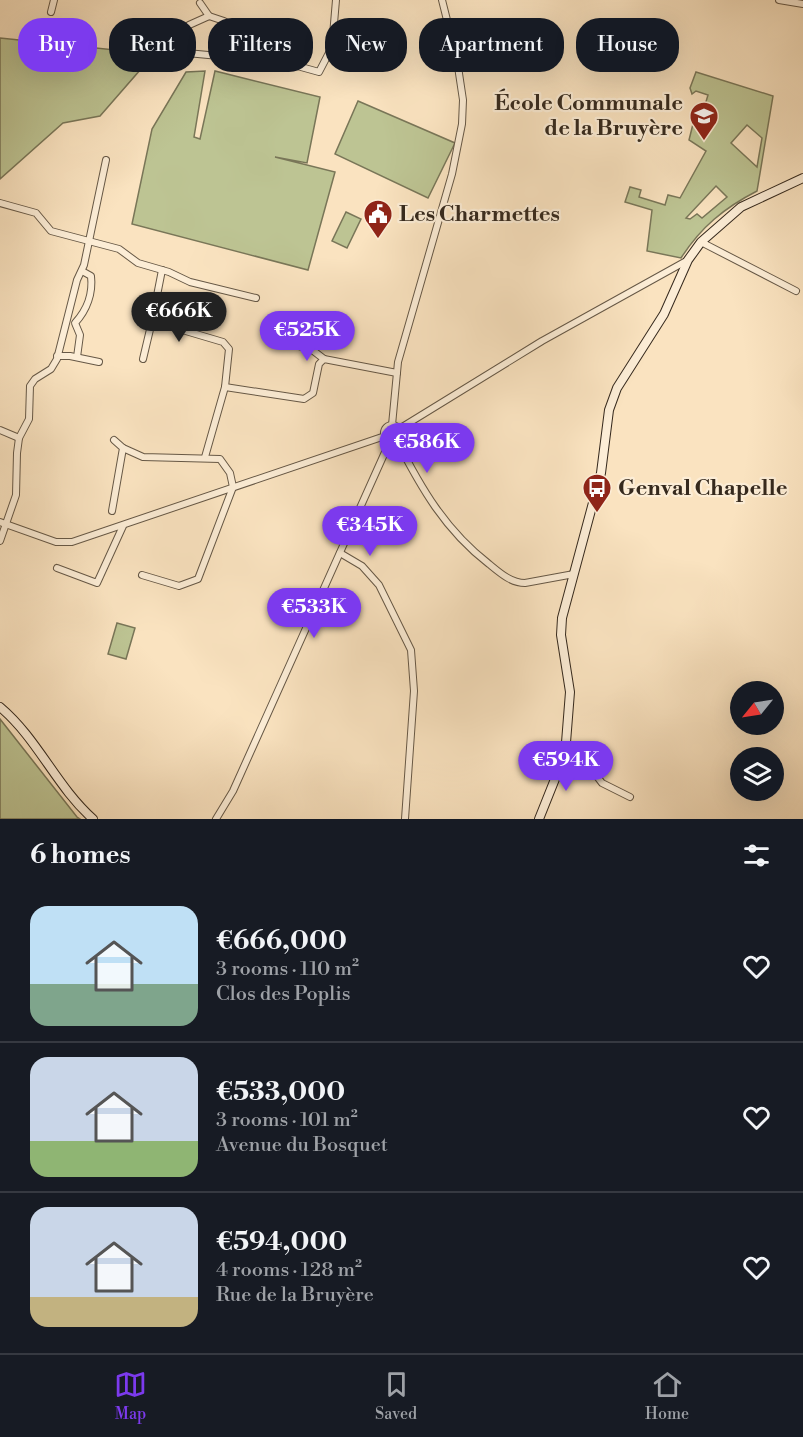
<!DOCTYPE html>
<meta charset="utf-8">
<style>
body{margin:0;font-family:"Libre Bodoni",serif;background:#20242c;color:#f1f3f6;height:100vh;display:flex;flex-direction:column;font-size:22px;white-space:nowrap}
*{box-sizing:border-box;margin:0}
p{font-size:20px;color:#9ea1a6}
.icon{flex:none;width:33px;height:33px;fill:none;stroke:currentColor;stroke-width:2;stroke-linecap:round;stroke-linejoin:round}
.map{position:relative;height:819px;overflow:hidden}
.panel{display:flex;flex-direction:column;background:#171b24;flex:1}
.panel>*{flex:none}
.guide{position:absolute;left:18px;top:18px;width:768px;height:54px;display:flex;gap:12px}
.needle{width:39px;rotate:240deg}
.controls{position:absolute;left:730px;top:681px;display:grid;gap:12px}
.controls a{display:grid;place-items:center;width:54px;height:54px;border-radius:50%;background:#171b24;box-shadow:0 6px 24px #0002;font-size:30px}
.price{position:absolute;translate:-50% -51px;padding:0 14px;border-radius:21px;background:#7c3aed;color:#fff;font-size:20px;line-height:39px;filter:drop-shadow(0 2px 3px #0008)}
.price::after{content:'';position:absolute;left:50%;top:36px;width:18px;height:14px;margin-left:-9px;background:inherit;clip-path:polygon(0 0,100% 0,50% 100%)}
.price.selected{background:#222;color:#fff}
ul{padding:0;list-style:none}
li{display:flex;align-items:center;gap:18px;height:150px;padding:0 30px}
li+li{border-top:2px solid #363941}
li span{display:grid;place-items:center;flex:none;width:168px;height:120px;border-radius:18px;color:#555}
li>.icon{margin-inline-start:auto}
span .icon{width:72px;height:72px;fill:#fffc;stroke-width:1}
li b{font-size:26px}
h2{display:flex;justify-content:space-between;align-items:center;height:72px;padding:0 30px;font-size:26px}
.pill{padding:0 21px;border-radius:24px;background:#171b24;box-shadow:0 6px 24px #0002;font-size:21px;line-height:54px}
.pill.selected{background:#7c3aed;color:#fff}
.dock{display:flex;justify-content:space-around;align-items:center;height:84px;border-top:2px solid #363941;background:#171b24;font-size:16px;color:#9ea1a6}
.dock a{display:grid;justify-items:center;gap:3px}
.dock .selected{color:#7c3aed}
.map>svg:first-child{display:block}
</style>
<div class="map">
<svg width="803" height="819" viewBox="0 0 803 819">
<rect width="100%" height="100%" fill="#fae3c0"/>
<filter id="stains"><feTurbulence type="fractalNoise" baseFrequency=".00333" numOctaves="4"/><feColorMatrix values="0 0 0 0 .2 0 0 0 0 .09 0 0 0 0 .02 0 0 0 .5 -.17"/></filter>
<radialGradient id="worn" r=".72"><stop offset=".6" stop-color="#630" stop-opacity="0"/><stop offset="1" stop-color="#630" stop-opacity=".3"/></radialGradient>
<g fill="#bdc493" stroke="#797658" stroke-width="1.5" fill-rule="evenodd">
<path d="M 0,38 L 154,54 L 100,116 L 63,123 L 0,179 Z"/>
<path d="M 205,71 L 194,137 L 200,139 L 215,71 L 320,97 L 307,163 L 275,157 L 335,172 L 308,270 L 132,224 L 152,129 L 186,72 Z"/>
<path d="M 696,72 L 773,96 L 757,191 C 724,208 701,227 681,258 L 647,251 L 652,210 L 625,202 L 630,187 L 641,190 L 639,197 L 665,205 L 668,195 L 680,198 L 706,151 L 689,140 L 694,120 L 700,122 L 708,95 L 696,91 L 692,94 L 690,88 ZM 747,125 L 762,138 L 757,167 L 731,143 ZM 716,186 L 727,197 L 702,218 L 697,214 L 690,219 L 686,218 Z"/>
<path d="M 358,101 L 455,143 L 428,198 L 335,154 Z"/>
<path d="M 346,212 L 361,219 L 347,248 L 332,241 Z"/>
<path d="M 117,623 L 135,628 L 126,659 L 108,654 Z"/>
<path d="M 0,719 L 77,817 L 80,819 L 0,819 Z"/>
</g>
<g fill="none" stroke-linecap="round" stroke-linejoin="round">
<g stroke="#665846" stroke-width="8">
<g id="minor">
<path d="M 779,0 L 803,4"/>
<path d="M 200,3 L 209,16"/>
<path d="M 51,12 L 54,0"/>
<path d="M 189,25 L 209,16 L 224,21 L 283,62"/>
<path d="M 187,53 L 283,62 L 319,72 L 332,47 L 336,0"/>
<path d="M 0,203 L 36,213 L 51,231 L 119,249 L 138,263 L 169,272 L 190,282 L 256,298"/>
<path d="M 701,242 L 796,291"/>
<path d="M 162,270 L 152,321 L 223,342 L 229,349 L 225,387 L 205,457"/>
<path d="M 287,343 L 311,349 L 324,359"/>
<path d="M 57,356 L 70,356 L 99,362"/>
<path d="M 77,357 L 80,335 L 75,323 C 87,310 93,293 91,276 L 82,271"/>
<path d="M 143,359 L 152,321"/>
<path d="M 225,387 L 304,399 L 313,393 L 319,364 L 324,359 L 397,373"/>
<path d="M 392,425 L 398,362 L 452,174 L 462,124 L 463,100 L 457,60 L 442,0"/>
<circle cx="392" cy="433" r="8"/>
<path d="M 399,429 L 542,341 L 688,260"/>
<path d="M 0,430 L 19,438"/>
<path d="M 396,439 C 421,488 445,530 489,564 C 500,573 511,583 525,583 L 574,574"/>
<path d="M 123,448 L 143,457 L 220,459 L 230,473 L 233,487 L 198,579 L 179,586 L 142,575"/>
<path d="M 112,511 L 123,448 L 114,440"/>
<path d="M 0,522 L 56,542 L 72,542 L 385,436"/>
<path d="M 0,541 L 16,495 L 17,453 L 19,438 L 29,419 L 30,386 L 35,379 L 51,369 L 57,359 L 77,280 L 84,265 L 106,160"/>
<path d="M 340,553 L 362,566 L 379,585 L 411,650 L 414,691 L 405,819"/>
<path d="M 57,568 L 97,583 L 123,526"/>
<path d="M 565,755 L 586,762 L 602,783 L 630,797"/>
<path d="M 216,819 L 233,791 L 390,441"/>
</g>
</g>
<g stroke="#35291d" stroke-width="10">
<g id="secondary">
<path d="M 0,707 C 38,739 56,786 93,819"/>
<path d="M 565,755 L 570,692 L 561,635 L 562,618 L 601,473 L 609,410 L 617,388 L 664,314 L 688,260 L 701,242 L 741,207 L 803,178"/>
<path d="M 539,819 L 567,749"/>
</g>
</g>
<use href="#minor" stroke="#fcedd6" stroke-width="6"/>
<use href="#secondary" stroke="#fcedd6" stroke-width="8"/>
</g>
<defs>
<g id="school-pin" transform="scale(1.5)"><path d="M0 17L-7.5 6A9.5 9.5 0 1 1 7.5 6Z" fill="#8f2418" stroke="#fcedd6"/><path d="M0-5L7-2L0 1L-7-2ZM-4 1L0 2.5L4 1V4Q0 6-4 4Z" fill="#fff"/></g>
<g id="civic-pin" transform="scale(1.5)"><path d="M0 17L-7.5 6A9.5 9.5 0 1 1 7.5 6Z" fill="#8f2418" stroke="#fcedd6"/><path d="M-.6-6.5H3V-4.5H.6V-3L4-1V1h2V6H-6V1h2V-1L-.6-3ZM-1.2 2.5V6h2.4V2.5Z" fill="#fff"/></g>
<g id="bus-pin" transform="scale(1.5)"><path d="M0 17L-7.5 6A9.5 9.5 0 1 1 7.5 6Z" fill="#8f2418" stroke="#fcedd6"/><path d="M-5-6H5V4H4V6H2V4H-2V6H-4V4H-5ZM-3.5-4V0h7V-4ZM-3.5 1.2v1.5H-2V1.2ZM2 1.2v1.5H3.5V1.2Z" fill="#fff"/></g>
</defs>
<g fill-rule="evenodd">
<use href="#school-pin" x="704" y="116"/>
<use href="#civic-pin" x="378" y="214"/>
<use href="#bus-pin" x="597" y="488"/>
</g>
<g text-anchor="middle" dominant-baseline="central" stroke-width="4.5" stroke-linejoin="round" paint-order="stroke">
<g font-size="22" font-weight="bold" fill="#35291d" stroke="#fcedd6" text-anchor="start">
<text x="683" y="103" text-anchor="end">École Communale<tspan x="683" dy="25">de la Bruyère</tspan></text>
<text x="399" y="214">Les Charmettes</text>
<text x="618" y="488">Genval Chapelle</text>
</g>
</g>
<rect width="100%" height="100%" filter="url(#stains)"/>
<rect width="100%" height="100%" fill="url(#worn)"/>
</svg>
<div class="controls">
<a><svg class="needle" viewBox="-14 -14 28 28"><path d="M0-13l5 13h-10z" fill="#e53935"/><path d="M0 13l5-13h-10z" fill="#9ea1a6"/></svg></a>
<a><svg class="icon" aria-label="layers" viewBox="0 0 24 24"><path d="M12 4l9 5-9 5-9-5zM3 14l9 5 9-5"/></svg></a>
</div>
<b class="price selected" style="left:179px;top:343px">€666K</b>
<b class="price" style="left:307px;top:362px">€525K</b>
<b class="price" style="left:427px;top:474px">€586K</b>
<b class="price" style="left:370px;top:557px">€345K</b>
<b class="price" style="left:314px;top:639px">€533K</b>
<b class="price" style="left:566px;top:792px">€594K</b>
<div class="guide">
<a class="pill selected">Buy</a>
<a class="pill">Rent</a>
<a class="pill">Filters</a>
<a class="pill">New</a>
<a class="pill">Apartment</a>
<a class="pill">House</a>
</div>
</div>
<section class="panel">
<h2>6 homes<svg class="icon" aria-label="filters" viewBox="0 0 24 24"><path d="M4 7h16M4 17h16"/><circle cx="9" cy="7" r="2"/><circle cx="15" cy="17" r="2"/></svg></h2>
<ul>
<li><span style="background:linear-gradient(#bfe0f5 65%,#7fa58c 0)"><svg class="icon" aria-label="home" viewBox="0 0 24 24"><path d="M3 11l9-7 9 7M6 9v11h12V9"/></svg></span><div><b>€666,000</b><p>3 rooms · 110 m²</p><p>Clos des Poplis</p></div><svg class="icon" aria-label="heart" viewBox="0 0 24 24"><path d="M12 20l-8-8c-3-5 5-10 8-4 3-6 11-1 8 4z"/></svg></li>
<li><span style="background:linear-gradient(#c9d6e8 70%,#8fb573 0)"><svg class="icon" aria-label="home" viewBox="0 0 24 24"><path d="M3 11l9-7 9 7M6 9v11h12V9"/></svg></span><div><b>€533,000</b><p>3 rooms · 101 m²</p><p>Avenue du Bosquet</p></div><svg class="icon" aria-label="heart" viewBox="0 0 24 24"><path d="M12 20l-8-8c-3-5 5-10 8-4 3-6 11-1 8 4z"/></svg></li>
<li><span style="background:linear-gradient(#c9d6e8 75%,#c2b280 0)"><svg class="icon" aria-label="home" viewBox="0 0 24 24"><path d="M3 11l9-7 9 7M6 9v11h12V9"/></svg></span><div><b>€594,000</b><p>4 rooms · 128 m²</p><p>Rue de la Bruyère</p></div><svg class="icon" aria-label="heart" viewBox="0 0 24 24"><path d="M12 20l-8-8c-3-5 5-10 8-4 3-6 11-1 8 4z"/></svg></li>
</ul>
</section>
<nav class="dock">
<a class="selected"><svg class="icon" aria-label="map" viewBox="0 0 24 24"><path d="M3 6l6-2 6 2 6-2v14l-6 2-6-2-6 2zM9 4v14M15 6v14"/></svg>Map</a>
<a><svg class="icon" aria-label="saved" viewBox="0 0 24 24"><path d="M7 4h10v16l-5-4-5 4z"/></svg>Saved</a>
<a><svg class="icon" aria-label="home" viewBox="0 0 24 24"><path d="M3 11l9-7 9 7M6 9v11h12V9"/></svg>Home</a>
</nav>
